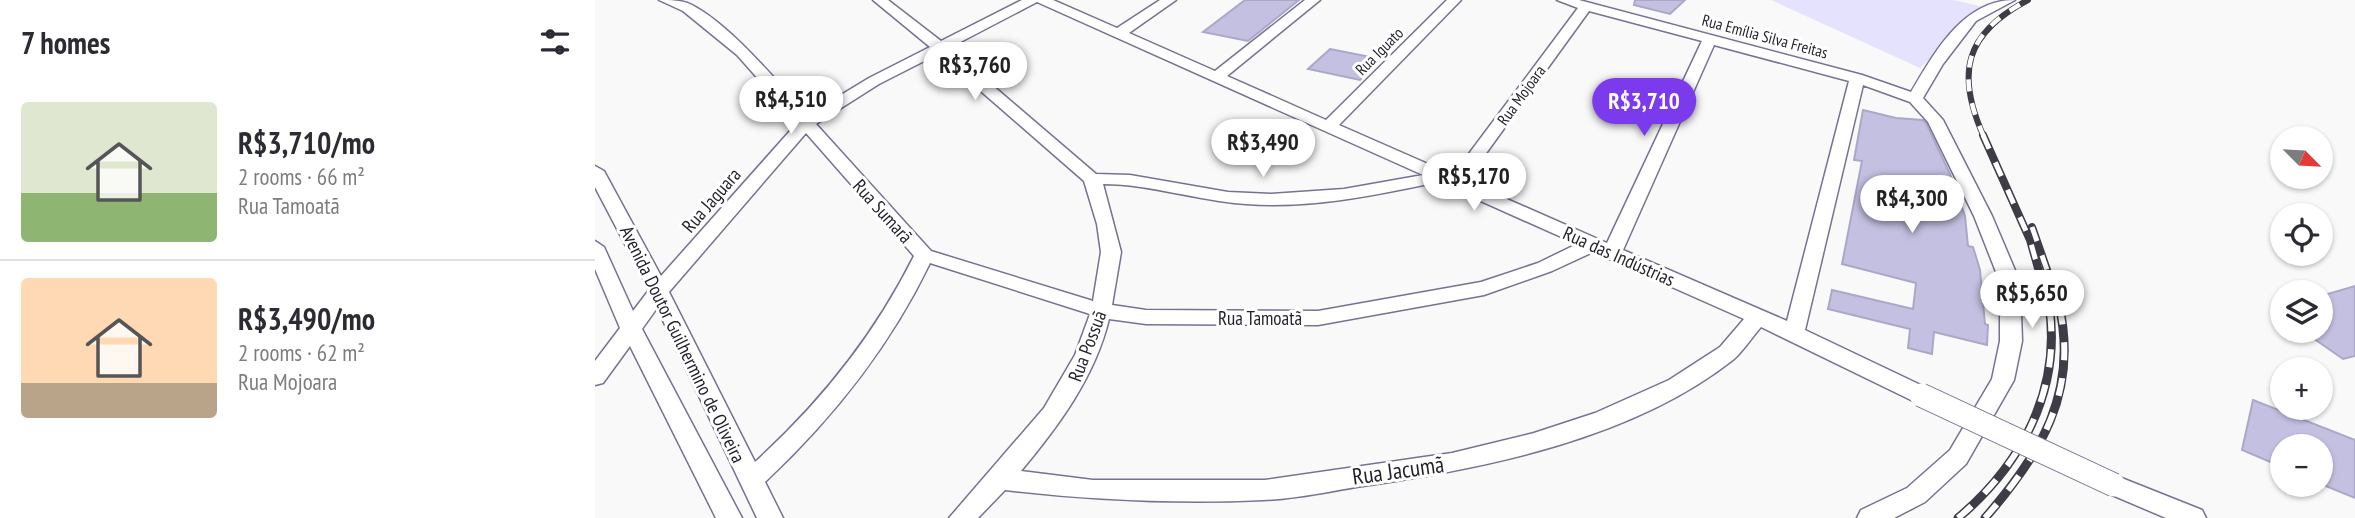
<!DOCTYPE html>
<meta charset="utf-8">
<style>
body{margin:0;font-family:"PT Sans Narrow",sans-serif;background:#f2f2f3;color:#2b2b33;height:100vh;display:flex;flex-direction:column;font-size:26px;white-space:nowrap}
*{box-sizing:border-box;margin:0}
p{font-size:23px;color:#7c7c81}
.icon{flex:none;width:38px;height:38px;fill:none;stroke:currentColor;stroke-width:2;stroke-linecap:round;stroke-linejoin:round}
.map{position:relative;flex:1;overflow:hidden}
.side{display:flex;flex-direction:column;background:#fff;width:595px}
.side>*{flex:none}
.needle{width:46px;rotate:114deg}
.buttons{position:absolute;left:1675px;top:126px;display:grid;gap:14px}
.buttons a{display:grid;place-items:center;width:63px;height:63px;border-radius:50%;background:#fff;box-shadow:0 2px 5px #0004;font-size:35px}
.price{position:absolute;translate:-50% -60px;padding:0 16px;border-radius:24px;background:#fff;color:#222;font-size:23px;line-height:46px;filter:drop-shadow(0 2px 4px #0008)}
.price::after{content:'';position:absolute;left:50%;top:42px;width:21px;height:16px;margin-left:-10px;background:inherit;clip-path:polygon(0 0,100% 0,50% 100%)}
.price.selected{background:#7c3aed;color:#fff}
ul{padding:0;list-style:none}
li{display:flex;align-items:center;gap:21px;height:175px;padding:0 21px}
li+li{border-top:2px solid #e1e1e2}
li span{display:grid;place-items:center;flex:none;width:196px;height:140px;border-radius:7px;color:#555}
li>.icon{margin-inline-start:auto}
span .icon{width:84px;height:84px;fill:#fffc;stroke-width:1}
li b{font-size:30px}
h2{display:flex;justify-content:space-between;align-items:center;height:84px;padding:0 21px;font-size:30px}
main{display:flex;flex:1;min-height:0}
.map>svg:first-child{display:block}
</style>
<main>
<section class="side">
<h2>7 homes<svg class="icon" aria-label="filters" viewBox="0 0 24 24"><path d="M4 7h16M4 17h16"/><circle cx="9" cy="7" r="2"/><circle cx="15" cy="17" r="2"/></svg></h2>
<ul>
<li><span style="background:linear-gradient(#dfe7d0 65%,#8fb573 0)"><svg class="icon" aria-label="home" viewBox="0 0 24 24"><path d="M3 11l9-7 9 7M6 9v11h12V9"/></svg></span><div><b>R$3,710/mo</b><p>2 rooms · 66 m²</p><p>Rua Tamoatã</p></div></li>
<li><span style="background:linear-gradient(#ffd9b3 75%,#b9a48a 0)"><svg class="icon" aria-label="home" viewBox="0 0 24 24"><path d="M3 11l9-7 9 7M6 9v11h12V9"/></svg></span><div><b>R$3,490/mo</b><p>2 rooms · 62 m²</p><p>Rua Mojoara</p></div></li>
</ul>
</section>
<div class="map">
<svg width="1760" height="518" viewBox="0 0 1760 518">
<rect width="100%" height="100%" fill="#f9f9f9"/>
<path fill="#e5e2fd" d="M 1176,0 L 1358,0 L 1389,7 L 1325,68 Z"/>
<g fill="#c4c0e2" stroke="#aba7c8" stroke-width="2">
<path d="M 650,0 L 704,0 L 653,41 L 608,32 Z"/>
<path d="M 1040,0 L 1090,0 L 1075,14 L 1039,5 Z"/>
<path d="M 735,49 L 786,59 L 765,80 L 713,69 Z"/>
<path d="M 1268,110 L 1301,118 L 1328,120 L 1331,123 L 1355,174 L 1370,216 L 1373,246 L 1378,247 L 1385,270 L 1390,324 L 1393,325 L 1392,345 L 1339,332 L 1337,354 L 1313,348 L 1315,329 L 1233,309 L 1237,290 L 1318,309 L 1321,283 L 1247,264 L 1267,161 L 1259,160 Z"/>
<path d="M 1760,286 L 1760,356 L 1748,359 L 1708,331 L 1726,331 L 1726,296 Z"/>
<path d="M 1658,400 L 1760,440 L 1760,498 L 1726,484 L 1726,446 L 1687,446 L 1687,467 L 1647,450 Z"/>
</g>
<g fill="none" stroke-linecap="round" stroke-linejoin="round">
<g stroke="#767291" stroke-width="3">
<g id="minor">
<path d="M 64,0 C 76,0 87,0 97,5 C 137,26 182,82 213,115 L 274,78 L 335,47 L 278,0 L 293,0 L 346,41 L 427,0 L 458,0 L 522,28 L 565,0 L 581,0 L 534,33 L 620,71 L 710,0 L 725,0 L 632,76 L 731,120 L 852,0 L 866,0 L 744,125 L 858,175 L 983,8 L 962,0 L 984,0 L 1267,75 L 1316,92 C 1340,52 1368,0 1420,0 L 1381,21 L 1348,64 L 1328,98 L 1348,120 L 1397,216 L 1425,282 L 1427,341 L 1419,380 L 1371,464 L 1330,502 L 1299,518 L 1262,518 L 1266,510 L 1312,488 L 1355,450 L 1397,379 L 1405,341 L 1405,282 L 1379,216 L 1333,122 L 1315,102 L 1268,85 L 1210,330 L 1334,389 L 1337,395 L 1334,401 L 1326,403 L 1318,401 L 1166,327 C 1157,337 1149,350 1139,359 C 1038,439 891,468 768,486 C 735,491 701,499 668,500 C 582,504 495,500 410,490 L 383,518 L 354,518 L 449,408 L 480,355 L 495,314 L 335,263 C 294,348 238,418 170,482 L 188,518 L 162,518 L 62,308 L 47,329 L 147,518 L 121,518 L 35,346 L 8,383 L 0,385 L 0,361 L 25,328 L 0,269 L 0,241 L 9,247 L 38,311 L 54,290 L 0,187 L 0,166 L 9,171 L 66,276 L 202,123 L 142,55 L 88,11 ZM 442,2 L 828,175 L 749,189 L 676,194 L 633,192 L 535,175 L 501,174 L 354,48 ZM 994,11 L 1107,41 L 1012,243 L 871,181 ZM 1119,45 L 1254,81 L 1192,321 L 1028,250 ZM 343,54 L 489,181 L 502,224 L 506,252 L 498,301 L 336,251 L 221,124 L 284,84 ZM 211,133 L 319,256 C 279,336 226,402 160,462 L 74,292 ZM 843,182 L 982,244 L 943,263 L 886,282 L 723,311 L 551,310 L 517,305 L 526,252 L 508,184 C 556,184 603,201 651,204 C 716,209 781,195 843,182 ZM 998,252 L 1149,319 L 1125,347 L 1074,380 L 1000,413 L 939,433 L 857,453 L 670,480 L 498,480 L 426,471 C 463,427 500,377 514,319 L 551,324 L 723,325 L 889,295 L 957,271 Z"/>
<path d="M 1519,475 L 1607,510 L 1611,518 L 1571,518 L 1510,492 L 1507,485 L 1510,478 Z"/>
</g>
</g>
<use href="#minor" fill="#fff" fill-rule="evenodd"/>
<g stroke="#3e3d47" stroke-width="6">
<path id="rail-far2" d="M 1389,137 C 1360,73 1370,33 1433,0"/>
</g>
<g stroke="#3e3d47" stroke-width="8">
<g id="rail-far1">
<path d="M 1388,135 L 1435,240 L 1454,307"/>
<path d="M 1437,227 L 1465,307"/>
</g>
</g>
<g stroke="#3e3d47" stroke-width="9">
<g id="rail">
<path d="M 1363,518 C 1426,465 1467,390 1454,305"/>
<path d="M 1390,518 C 1445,455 1484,393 1464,305"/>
</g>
</g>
<use href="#rail-far2" stroke="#fff" stroke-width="4.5" stroke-dasharray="12" stroke-linecap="butt"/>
<use href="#rail-far1" stroke="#fff" stroke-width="5" stroke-dasharray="15" stroke-linecap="butt"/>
<use href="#rail" stroke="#fff" stroke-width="6" stroke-dasharray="18" stroke-linecap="butt"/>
<g stroke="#767291" stroke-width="25" stroke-linecap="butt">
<path id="minor-bridge" d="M 1326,395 L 1519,485"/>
</g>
<use href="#minor-bridge" stroke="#fff" stroke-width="23"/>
</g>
<g text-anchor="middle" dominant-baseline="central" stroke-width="6" stroke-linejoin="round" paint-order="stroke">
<g font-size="16" fill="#201f2b" stroke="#fff">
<text transform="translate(1170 36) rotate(15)">Rua Emília Silva Freitas</text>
<text transform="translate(784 51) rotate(-45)">Rua Iguato</text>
<text transform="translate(926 95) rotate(-54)">Rua Mojoara</text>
</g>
<g font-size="19" fill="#201f2b" stroke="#fff">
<text transform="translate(116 200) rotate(-49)">Rua Jaguara</text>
<text transform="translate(288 211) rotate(48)">Rua Sumarã</text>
<text transform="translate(1024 256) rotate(24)">Rua das Indústrias</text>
<text x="665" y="318">Rua Tamoatã</text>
<text transform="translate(88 344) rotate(64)">Avenida Doutor Guilhermino de Oliveira</text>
<text transform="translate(492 346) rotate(-69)">Rua Possuã</text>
</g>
<g font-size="23" fill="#201f2b" stroke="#fff">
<text transform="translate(803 470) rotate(-8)">Rua Jacumã</text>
</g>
</g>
</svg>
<div class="buttons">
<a><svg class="needle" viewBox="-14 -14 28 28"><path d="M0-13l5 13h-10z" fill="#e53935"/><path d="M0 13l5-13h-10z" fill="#7c7c81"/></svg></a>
<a><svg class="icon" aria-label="locate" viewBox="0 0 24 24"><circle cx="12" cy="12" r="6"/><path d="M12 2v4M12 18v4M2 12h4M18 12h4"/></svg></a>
<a><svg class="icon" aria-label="layers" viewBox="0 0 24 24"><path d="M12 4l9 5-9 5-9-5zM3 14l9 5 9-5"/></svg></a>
<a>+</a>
<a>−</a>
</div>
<b class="price" style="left:380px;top:102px">R$3,760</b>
<b class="price" style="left:196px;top:136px">R$4,510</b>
<b class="price selected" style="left:1049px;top:138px">R$3,710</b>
<b class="price" style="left:668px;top:179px">R$3,490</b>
<b class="price" style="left:879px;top:213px">R$5,170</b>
<b class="price" style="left:1317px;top:235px">R$4,300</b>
<b class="price" style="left:1437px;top:330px">R$5,650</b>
</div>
</main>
